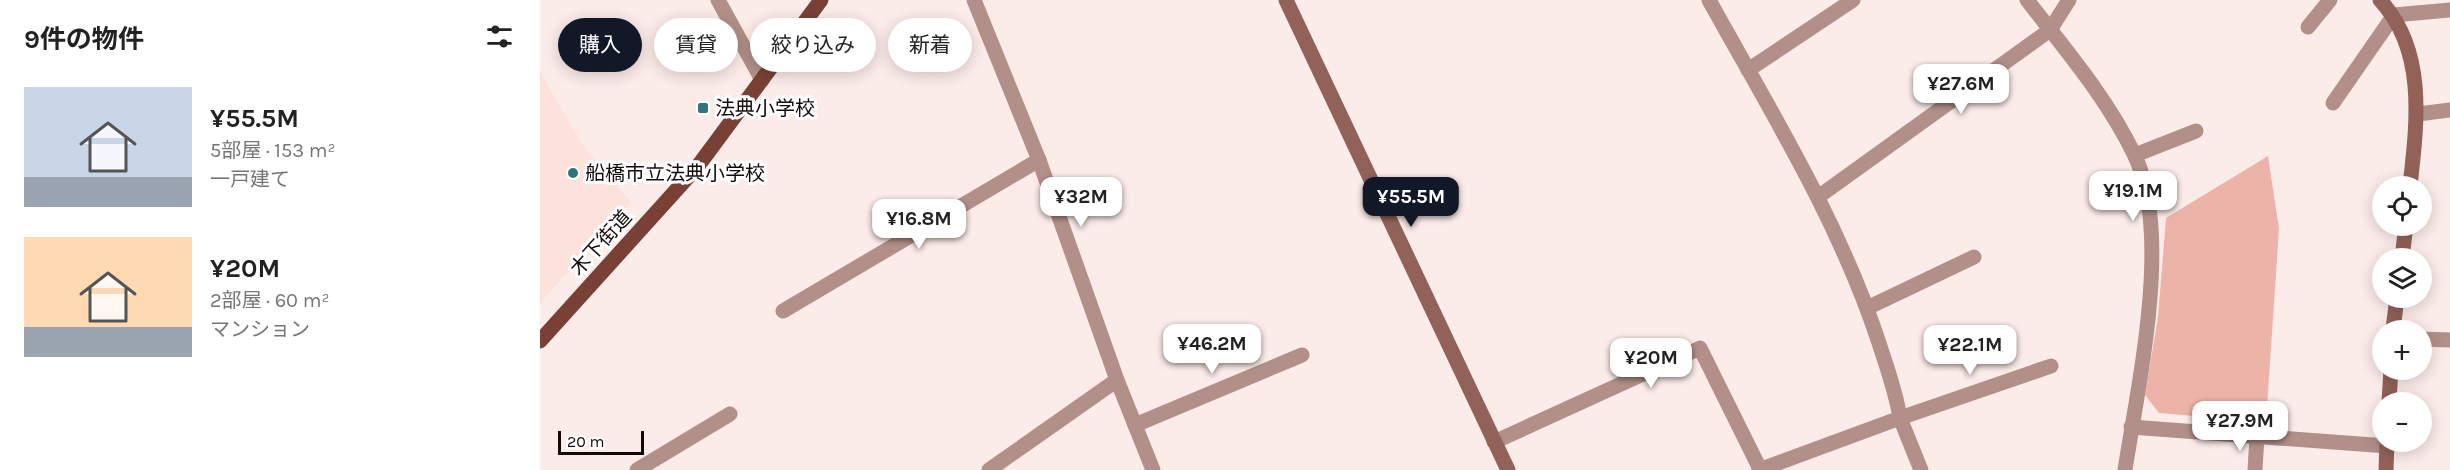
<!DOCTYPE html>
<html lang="ja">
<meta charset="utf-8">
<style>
body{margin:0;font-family:Karla,"Noto Sans JP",sans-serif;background:#f6f6f6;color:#222;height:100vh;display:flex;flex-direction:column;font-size:22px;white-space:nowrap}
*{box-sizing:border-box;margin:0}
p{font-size:20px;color:#767676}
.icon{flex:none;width:33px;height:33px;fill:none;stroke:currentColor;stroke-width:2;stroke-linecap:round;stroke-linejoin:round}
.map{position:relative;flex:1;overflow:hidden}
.drawer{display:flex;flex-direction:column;background:#fff;width:540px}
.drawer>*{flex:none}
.banner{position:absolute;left:18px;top:18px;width:570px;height:54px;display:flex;gap:12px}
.tools{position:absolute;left:1832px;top:176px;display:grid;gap:12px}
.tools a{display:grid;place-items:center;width:60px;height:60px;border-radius:50%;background:#fff;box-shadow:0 3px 15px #0003;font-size:30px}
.scale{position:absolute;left:18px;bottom:15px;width:86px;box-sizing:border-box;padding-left:6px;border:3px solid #120a09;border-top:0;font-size:16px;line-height:21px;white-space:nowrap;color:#120a09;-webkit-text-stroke:4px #fff;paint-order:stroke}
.price{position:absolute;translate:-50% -51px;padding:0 14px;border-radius:12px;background:#fff;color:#222;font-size:20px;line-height:39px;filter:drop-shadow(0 2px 3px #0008)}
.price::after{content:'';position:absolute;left:50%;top:36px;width:18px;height:14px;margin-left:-9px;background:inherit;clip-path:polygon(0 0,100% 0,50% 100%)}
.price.on{background:#111827;color:#fff}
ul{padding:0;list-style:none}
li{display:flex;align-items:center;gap:18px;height:150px;padding:0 24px}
li span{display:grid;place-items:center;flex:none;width:168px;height:120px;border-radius:0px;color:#555}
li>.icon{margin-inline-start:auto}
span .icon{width:72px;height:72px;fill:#fffc;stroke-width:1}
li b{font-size:26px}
h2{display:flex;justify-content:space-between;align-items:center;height:72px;padding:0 24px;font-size:26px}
.tag{padding:0 21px;border-radius:27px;background:#fff;box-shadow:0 3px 15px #0003;font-size:21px;line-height:54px}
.tag.on{background:#111827;color:#fff}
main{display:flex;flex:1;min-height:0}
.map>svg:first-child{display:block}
</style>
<main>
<section class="drawer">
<h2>9件の物件<svg class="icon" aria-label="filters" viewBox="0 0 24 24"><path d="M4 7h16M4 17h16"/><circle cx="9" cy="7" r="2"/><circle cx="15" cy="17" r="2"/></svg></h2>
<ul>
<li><span style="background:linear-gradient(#c9d6e8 75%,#9aa5b1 0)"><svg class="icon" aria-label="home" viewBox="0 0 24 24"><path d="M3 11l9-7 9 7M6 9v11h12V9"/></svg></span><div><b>¥55.5M</b><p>5部屋 · 153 m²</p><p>一戸建て</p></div></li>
<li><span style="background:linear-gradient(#ffd9b3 75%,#9aa5b1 0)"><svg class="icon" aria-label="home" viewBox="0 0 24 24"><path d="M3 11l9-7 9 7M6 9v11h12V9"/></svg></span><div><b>¥20M</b><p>2部屋 · 60 m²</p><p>マンション</p></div></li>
</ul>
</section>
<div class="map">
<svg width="1910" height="470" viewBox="0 0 1910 470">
<rect width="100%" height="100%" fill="#fcece9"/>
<path fill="#fde2dc" d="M 0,72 L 42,144 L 91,202 L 0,303 Z"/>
<path fill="#eeb3a8" d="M 1728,156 L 1739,229 L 1726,422 L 1619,413 L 1605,395 L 1618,317 L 1626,218 Z"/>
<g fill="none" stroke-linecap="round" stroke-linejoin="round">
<g stroke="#b29089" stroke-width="15">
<path d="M 1768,27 L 1790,0"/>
<path d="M 1793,103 L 1854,15"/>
<path d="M 1878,114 L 1910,110"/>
<path d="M 1595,155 L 1656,131"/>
<path d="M 1327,308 L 1434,257"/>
<path d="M 97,470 L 190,414"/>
<path d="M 449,470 L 577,380"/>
</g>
<g stroke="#b29089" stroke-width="15">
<path d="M 178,0 L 222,80"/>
<path d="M 434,0 L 499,160 L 577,380 L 613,470"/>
<path d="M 1169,0 C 1231,112 1299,221 1339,343 C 1347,368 1356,392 1360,418 L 1219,470"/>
<path d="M 1487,0 C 1525,49 1567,98 1594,154 C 1633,233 1598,384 1585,470"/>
<path d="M 1854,15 L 1910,10"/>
<path d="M 1208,70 L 1313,0"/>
<path d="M 1278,197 L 1510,30 L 1529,0"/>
<path d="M 243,311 L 499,160"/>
<path d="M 1881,339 L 1910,340"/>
<path d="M 595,425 L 762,355"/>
<path d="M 1591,427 L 1847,446"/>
<path d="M 954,442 L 1160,348 L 1220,469"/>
<path d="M 1381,470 L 1360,418 L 1511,366"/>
<path d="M 1715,470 L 1717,436"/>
</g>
<g stroke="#926259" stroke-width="15">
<path d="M 746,0 L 968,470"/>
<path d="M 1840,0 C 1887,51 1877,123 1870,186"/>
<path d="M 1862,258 L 1866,225"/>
<path d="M 1853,330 L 1857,297"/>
<path d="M 1849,402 L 1851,369"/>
<path d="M 1846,470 L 1847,441"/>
</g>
<path stroke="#794136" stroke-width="15" d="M 0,341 L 158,166 L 281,0"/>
</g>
<g fill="#307384" stroke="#fff" stroke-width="2">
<rect x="157" y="102" width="12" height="12" rx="3"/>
<circle cx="33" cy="173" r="6"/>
</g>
<g text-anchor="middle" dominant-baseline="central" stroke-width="6" stroke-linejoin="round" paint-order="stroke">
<g font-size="20" fill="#120a09" stroke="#fff" text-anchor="start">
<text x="175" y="108">法典小学校</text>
<text x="45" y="173">船橋市立法典小学校</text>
</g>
<g font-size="20" fill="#120a09" stroke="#fff">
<text transform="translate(61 243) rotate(-48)">木下街道</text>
</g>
</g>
</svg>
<div class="tools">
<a><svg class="icon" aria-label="locate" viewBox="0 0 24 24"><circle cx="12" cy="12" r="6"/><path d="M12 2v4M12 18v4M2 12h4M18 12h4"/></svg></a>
<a><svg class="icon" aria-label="layers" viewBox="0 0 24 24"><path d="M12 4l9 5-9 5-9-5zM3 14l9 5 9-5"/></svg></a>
<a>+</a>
<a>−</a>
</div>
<div class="scale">20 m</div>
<b class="price" style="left:1421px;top:115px">¥27.6M</b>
<b class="price" style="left:1593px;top:222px">¥19.1M</b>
<b class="price" style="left:541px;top:228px">¥32M</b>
<b class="price on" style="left:871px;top:228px">¥55.5M</b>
<b class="price" style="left:379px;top:250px">¥16.8M</b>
<b class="price" style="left:672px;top:375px">¥46.2M</b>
<b class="price" style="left:1430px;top:376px">¥22.1M</b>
<b class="price" style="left:1111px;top:389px">¥20M</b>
<b class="price" style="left:1700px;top:452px">¥27.9M</b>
<div class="banner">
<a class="tag on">購入</a>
<a class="tag">賃貸</a>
<a class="tag">絞り込み</a>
<a class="tag">新着</a>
</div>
</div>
</main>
